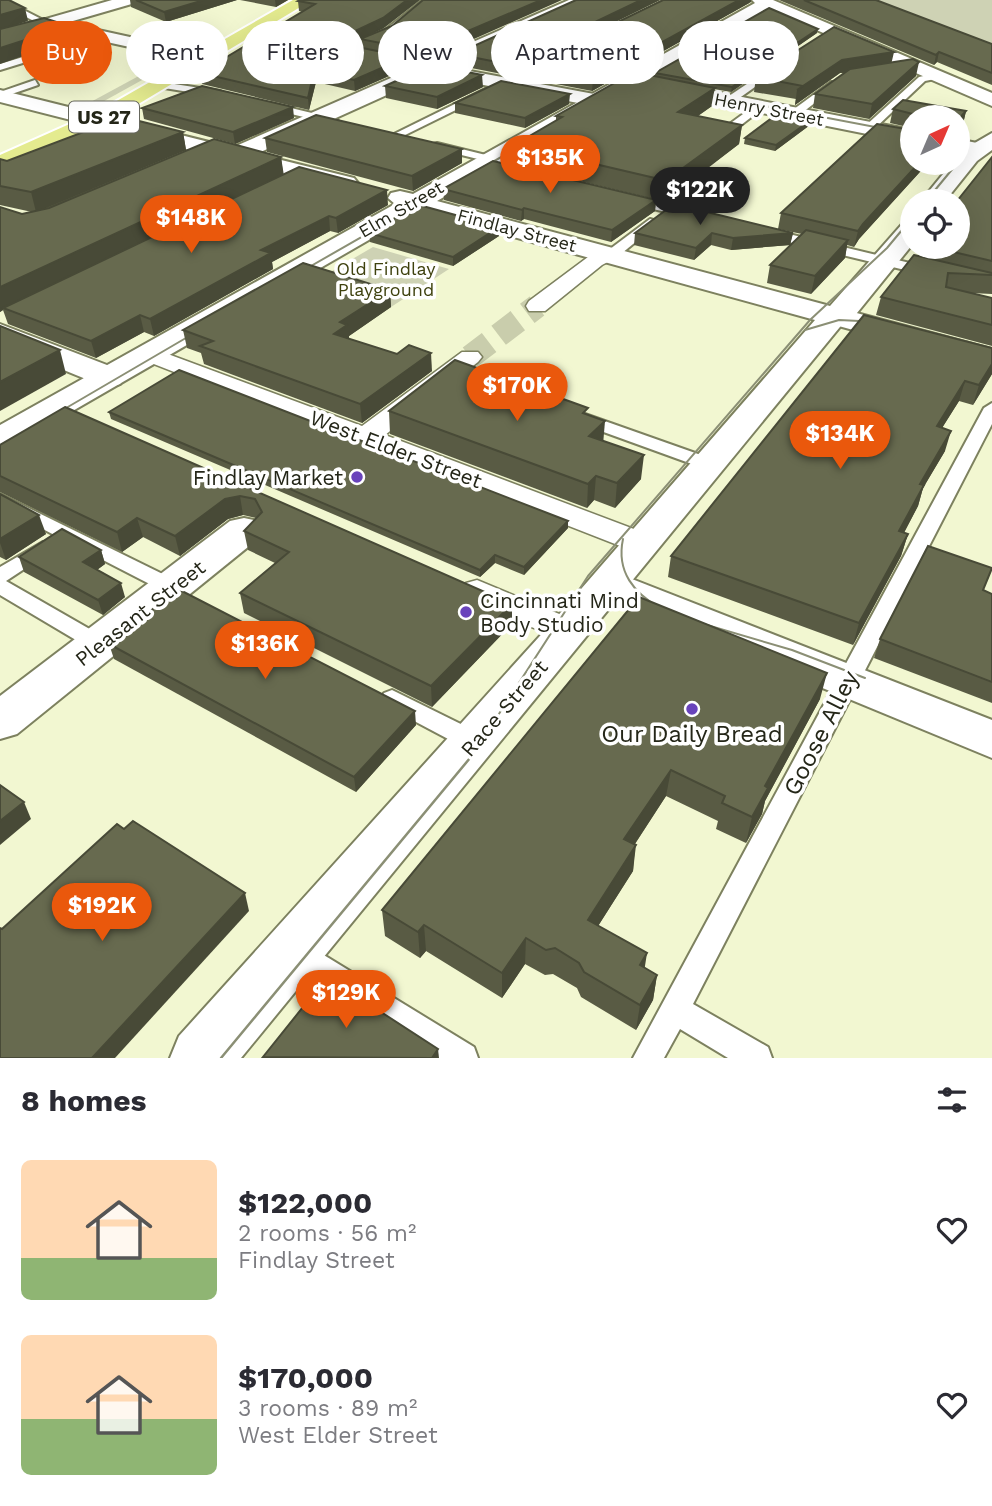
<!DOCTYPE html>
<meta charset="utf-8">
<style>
body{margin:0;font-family:"Work Sans",sans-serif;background:#f2f2f3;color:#2b2b33;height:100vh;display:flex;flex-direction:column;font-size:26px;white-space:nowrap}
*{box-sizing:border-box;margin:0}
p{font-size:23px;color:#7c7c81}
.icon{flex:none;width:38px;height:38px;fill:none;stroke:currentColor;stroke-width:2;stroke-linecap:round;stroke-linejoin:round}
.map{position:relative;height:1058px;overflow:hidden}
.drawer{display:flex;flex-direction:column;background:#fff;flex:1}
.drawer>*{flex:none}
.top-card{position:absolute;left:21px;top:21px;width:950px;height:63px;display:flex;gap:14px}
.needle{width:46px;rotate:44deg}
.fabs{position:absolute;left:900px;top:105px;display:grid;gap:14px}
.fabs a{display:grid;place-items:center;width:70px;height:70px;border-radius:50%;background:#fff;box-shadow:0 7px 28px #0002;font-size:35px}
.price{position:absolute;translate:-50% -60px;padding:0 16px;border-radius:24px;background:#ea580c;color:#fff;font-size:23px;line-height:46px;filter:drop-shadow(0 2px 4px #0008)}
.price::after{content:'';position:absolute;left:50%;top:42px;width:21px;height:16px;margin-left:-10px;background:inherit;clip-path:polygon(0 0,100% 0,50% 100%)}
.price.active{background:#222;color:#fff}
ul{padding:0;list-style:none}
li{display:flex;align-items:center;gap:21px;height:175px;padding:0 21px}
li span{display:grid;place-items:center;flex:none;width:196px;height:140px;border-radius:10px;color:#555}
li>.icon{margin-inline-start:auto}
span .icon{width:84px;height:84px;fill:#fffc;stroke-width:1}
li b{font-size:30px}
h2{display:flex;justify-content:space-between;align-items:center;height:84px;padding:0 21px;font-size:30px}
.pill{padding:0 24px;border-radius:32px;background:#fff;box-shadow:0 7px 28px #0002;font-size:24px;line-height:63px}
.pill.active{background:#ea580c;color:#fff}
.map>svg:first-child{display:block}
</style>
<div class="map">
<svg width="992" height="1058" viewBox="0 0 992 1058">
<rect width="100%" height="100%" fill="#f2f7d1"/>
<g fill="#ced2b4">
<path d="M 782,0 L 992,0 L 992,67 Z"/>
<path d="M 172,58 L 180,59 L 97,105 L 87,104 Z"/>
<path d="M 373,247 L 449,269 L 391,307 L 313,282 Z"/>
</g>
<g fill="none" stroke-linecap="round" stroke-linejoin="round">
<path stroke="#c9cdac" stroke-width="24" stroke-dasharray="24 12" stroke-linecap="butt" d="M 470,357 L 537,306"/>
<g stroke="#7d815f" stroke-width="4">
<g id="service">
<path d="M 0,0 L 4,0 L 51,24 L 44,26 L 0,4 Z"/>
<path d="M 423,0 L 432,0 L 391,34 L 346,53 L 339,51 L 385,30 Z"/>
<path d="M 101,33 L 104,38 L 0,70 L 0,64 Z"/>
<path d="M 381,56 L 427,65 L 432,68 L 427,71 L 378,61 Z"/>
<path d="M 548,58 L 551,63 L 399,138 L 390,136 Z"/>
<path d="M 772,67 L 780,69 L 731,104 L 723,104 L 723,100 Z"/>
<path d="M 937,73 L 940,78 L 925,81 L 872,131 L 864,131 L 864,127 L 919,77 Z"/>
<path d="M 35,80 L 38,85 L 0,98 L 0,92 Z"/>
<path d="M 161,82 L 220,91 L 225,94 L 220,97 L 158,87 Z"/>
<path d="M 831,82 L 839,84 L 798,116 L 790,116 L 790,112 Z"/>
<path d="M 270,103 L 337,119 L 338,121 L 333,124 L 266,108 L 265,106 Z"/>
<path d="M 754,106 L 763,108 L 732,132 L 724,132 L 724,128 Z"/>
<path d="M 437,143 L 494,157 L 496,159 L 490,162 L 433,148 L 433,144 Z"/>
<path d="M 632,196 L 695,211 L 697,214 L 691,218 L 628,203 L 626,200 Z"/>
<path d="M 650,219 L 660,222 L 616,258 L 606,258 L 606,252 Z"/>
<path d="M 768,229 L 935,269 L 937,272 L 930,276 L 763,236 L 763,230 Z"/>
<path d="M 992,403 L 992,424 L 693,1004 L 768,1047 L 772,1058 L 728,1058 L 680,1029 L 664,1058 L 633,1058 L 984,408 Z"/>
<path d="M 582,413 L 715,460 L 718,464 L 709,469 L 703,468 L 576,422 L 574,418 L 576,414 Z"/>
<path d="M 0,494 L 185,585 L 188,590 L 185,595 L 171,595 L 0,507 Z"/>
<path d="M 43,542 L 53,548 L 50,552 L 6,581 L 107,639 L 110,644 L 107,649 L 91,649 L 0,595 L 0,567 Z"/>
<path d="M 392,690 L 483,735 L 487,742 L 483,749 L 475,751 L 467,749 L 384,705 L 381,699 L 384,693 Z"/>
<path d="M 296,938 L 474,1047 L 478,1058 L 436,1058 L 286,960 L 282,951 L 286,942 Z"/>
</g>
</g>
<g stroke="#7d815f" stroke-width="3">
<g id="pedestrian">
<path d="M 611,249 L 621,255 L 602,265 L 545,311 L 529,311 L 526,306 L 529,301 L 588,257 Z"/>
<path d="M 149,347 L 362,426 L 462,352 L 478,352 L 482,357 L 478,362 L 385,435 L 655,537 L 659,544 L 655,551 L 644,554 L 633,551 L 141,359 L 137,354 L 141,349 Z"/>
<path d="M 477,580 L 581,623 L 586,631 L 581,639 L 569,643 L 466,599 L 461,591 L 466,583 Z"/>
</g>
</g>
<g stroke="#7d815f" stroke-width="4">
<g id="minor">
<path d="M 112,0 L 137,0 L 135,3 L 66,23 L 203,53 L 212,58 L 203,63 L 47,29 L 0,42 L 0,32 Z"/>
<path d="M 569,0 L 590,0 L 448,67 L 594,94 L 604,100 L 601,104 L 594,106 L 431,75 L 245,159 L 229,159 L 226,154 L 229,149 Z"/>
<path d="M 664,82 L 912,130 L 912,143 L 657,92 L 654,88 L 657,84 Z"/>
<path d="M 957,139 L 987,145 L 990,150 L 979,157 L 957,153 Z"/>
<path d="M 834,307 L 992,349 L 992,368 L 824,322 L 819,316 L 824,310 Z"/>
<path d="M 0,324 L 120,370 L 125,377 L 120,384 L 109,387 L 98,384 L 0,344 Z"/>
<path d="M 244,518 L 258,521 L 263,530 L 258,539 L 17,734 L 0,739 L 0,696 L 230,521 Z"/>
<path d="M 609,570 L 992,720 L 992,758 L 595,594 L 589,584 L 595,574 Z"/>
</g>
</g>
<g stroke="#7d815f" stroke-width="4">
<g id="tertiary">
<path d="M 752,0 L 773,0 L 992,93 L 992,106 L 768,9 L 437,201 L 830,306 L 903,223 L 912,220 L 912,245 L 857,313 L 844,322 L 241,1058 L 170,1058 L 179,1036 L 548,627 L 815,320 L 419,211 L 12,446 L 0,449 L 0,425 L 395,204 L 388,198 L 391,193 L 400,191 L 413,194 L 755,3 Z"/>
<path d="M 0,90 L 354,178 L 358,183 L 354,188 L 346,190 L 0,102 Z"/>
<path d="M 992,133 L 992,150 L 977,161 L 945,201 L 921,201 L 952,163 L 957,163 L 961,151 Z"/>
</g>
</g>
<g stroke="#fff" stroke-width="4">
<path id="primary" d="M 293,0 L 312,0 L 115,118 L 0,171 L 0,155 L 101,110 Z"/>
</g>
<use href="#service" fill="#fff" fill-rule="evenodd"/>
<use href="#pedestrian" fill="#fff" fill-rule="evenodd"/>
<use href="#minor" fill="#fff" fill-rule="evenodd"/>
<use href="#tertiary" fill="#fff" fill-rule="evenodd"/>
<use href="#primary" fill="#e4eb8f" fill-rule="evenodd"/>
<g stroke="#8b8f75" stroke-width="2">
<path d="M 696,93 L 912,134"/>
<path d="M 926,201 L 959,161 L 957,151"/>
<path d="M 297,274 L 531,140"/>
<path d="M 805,330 L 839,320 L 880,322"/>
<path d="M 49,418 L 203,328"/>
<path d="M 623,539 C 616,572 634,593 661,609"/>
<path d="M 690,620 L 792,650 L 865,678"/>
<path d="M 495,720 L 588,576 L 810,320 L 887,248 L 912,218"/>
</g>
<path stroke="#8b8f75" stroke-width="2.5" d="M 221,1058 L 475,752 L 496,719"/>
</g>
<g fill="#595b44" fill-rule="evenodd">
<path d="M 130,0 L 237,0 L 166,22 L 131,7 Z"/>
<path d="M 240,0 L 288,0 L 276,7 Z"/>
<path d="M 300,0 L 384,28 L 363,38 L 392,26 L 423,0 L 422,62 L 407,59 L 407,68 L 355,91 L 316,82 L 309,110 L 202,84 L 200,73 L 303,12 L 299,11 L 298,1 ZM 360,39 L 361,48 L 347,45 Z"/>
<path d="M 576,0 L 660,0 L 507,75 L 456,65 L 456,54 Z"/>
<path d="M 779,0 L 876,0 L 992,44 L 992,85 L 937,62 L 934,65 Z"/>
<path d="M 751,2 L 592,91 L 525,78 L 525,67 Z"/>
<path d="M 817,33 L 731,92 L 714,89 L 712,106 L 698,116 L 742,125 L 739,144 L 687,183 L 689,186 L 687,207 L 513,165 L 514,145 L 556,121 L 556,116 L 655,76 L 655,73 Z"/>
<path d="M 892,62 L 916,76 L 869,119 L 813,108 L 815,94 L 844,73 L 840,73 L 795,105 L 796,99 L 754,92 L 756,77 Z"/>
<path d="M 385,86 L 483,87 L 437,109 L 386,98 Z"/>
<path d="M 455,103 L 569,104 L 525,128 L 455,113 Z"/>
<path d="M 142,108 L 294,118 L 235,144 L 144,119 Z"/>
<path d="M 893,109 L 966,111 L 963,124 L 957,131 L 957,117 L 912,117 L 912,128 L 890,123 Z"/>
<path d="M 810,125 L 775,151 L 744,144 L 745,138 Z"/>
<path d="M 183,132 L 186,150 L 46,209 L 281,157 L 283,174 L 388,205 L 338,233 L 330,231 L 272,262 L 273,269 L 154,336 L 144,332 L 96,358 L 8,324 L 3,310 L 0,312 L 0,207 L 22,214 L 32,212 L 0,205 L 0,159 L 7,161 Z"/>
<path d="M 265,138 L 462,163 L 413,191 L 267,152 Z"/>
<path d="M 992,157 L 992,294 L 971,293 L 992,298 L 992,346 L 876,315 L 881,297 L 919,257 L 922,247 L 957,247 Z"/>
<path d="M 912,163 L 928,163 L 859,239 L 854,247 L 847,245 L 845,258 L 811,294 L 767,283 L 770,265 L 802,234 L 778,229 L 781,213 Z"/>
<path d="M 443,189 L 656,200 L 655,211 L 611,242 L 524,219 L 521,221 L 444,200 Z"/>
<path d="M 369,233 L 499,236 L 453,266 L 370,242 Z"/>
<path d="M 635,233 L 793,233 L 790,245 L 731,250 L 711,245 L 694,260 L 634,245 Z"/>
<path d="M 390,290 L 391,307 L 349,336 L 349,339 L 432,371 L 362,423 L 204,364 L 201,353 L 187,348 L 183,330 Z"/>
<path d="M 992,348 L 992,374 L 973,405 L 959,401 L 942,428 L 945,451 L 923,488 L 918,506 L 904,533 L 908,534 L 901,556 L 853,645 L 668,577 L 671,556 Z"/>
<path d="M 65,407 L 512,604 L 512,624 L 432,707 L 244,613 L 240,593 L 275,563 L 248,550 L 244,531 L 256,518 L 243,515 L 228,519 L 180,556 L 143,537 L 122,552 L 0,492 L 0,445 Z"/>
<path d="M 389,411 L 588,415 L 603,441 L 641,479 L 615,508 L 594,500 L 587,508 L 390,434 Z"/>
<path d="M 109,412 L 568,521 L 568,528 L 524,575 L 495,563 L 480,577 L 111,419 Z"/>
<path d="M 0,494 L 46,534 L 6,560 L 0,557 Z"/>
<path d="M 101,550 L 105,564 L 97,570 L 125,597 L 103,615 L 24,572 L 19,557 Z"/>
<path d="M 984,591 L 992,594 L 992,703 L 874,658 L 880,639 Z"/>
<path d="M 639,597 L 820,699 L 765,801 L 762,814 L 746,843 L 716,829 L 718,821 L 666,796 L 635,844 L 633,871 L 598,926 L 644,968 L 657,975 L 653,1000 L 636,1030 L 581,997 L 577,988 L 553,974 L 545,975 L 525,964 L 502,998 L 426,951 L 420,958 L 385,936 L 382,910 Z"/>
<path d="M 109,644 L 416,725 L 356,792 L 114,659 Z"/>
</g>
<g fill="#484a37">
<path d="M 204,0 L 237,0 L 166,22 L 164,12 Z"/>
<path d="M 275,0 L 288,0 L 276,7 Z"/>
<path d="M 407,0 L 420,0 L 384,28 L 336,50 L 336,40 Z"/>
<path d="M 541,0 L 562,0 L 422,62 L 421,51 Z"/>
<path d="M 641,0 L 660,0 L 507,75 L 507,64 Z"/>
<path d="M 739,0 L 751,0 L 751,2 L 592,91 L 593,80 Z"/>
<path d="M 25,8 L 28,21 L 0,30 L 0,15 Z"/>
<path d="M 69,26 L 72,39 L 0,64 L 0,48 Z"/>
<path d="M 818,29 L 817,33 L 731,92 L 732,87 Z"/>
<path d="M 894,52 L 891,65 L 840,73 L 795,105 L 797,90 L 842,60 Z"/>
<path d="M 939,52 L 937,62 L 934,65 L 936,55 Z"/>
<path d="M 407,57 L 407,68 L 355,91 L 354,80 Z"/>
<path d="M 919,62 L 916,76 L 869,119 L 872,104 Z"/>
<path d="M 314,71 L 316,82 L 309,110 L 308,98 Z"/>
<path d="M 482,75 L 483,87 L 437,109 L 437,97 Z"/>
<path d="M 715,88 L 712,106 L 676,131 L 678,112 Z"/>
<path d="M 570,94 L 569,104 L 525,128 L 525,118 Z"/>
<path d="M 293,107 L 294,118 L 235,144 L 233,132 Z"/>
<path d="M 966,111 L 963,124 L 957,131 L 957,121 Z"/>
<path d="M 811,120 L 810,125 L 775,151 L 776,145 Z"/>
<path d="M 742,125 L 739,144 L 686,185 L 676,173 Z"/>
<path d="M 183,132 L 186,150 L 36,212 L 31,192 Z"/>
<path d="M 462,149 L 462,163 L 413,191 L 412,176 Z"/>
<path d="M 281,157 L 284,176 L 3,308 L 3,310 L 0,312 L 0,287 Z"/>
<path d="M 919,163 L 928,163 L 859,239 L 854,247 L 858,231 L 863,224 Z"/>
<path d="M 387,190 L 388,205 L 338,233 L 336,218 Z"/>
<path d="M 656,200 L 655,211 L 611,242 L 612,230 Z"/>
<path d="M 524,208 L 524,219 L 521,221 L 522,210 Z"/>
<path d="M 329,216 L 330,231 L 272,262 L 273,269 L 154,336 L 150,319 L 261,250 Z"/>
<path d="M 499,227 L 499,236 L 453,266 L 453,257 Z"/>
<path d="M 712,233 L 711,245 L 694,260 L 696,248 Z"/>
<path d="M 793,233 L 790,245 L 731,250 L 733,238 Z"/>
<path d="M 848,240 L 845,258 L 811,294 L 815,276 Z"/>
<path d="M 390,290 L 391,307 L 349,336 L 349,343 L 334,334 L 340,322 Z"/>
<path d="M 140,315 L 144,332 L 96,358 L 91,341 Z"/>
<path d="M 60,350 L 66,374 L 0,411 L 0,382 Z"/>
<path d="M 431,353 L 432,371 L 362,423 L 360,404 Z"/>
<path d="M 992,364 L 992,374 L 973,405 L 979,385 Z"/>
<path d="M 965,381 L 959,401 L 930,447 L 937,426 Z"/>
<path d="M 605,421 L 603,445 L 589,436 Z"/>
<path d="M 951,431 L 945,451 L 923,488 L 918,506 L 893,553 L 899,531 L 920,484 Z"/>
<path d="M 644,455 L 641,479 L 615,508 L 617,483 Z"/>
<path d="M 596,476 L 594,500 L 587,508 L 588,484 Z"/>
<path d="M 240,496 L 243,515 L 228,519 L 180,556 L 175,536 L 225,499 Z"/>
<path d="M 39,515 L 46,534 L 6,560 L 0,543 L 0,539 Z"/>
<path d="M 137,518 L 143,537 L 122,552 L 117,532 Z"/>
<path d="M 568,521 L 568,528 L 524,575 L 524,567 Z"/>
<path d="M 908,534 L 901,556 L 853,645 L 859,623 Z"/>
<path d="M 101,550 L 105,564 L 87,577 L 83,562 Z"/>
<path d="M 495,555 L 495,563 L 480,577 L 480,570 Z"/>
<path d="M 121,583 L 125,597 L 103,615 L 98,600 Z"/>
<path d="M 512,604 L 512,624 L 432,707 L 431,686 Z"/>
<path d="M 827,673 L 820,699 L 765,801 L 762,814 L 746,843 L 752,817 L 765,786 Z"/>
<path d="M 415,711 L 416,725 L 356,792 L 354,777 Z"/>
<path d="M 671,770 L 666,796 L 621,865 L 624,839 Z"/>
<path d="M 24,802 L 31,819 L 0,845 L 0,821 Z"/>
<path d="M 636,845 L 633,871 L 586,945 L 588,920 Z"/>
<path d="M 245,893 L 249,911 L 115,1058 L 92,1058 Z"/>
<path d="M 424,925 L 426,951 L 420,958 L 418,932 Z"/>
<path d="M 526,938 L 525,964 L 502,998 L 502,973 Z"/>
<path d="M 647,953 L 643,979 L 640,965 Z"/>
<path d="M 657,975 L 653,1000 L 636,1030 L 640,1005 Z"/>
<path d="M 438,1049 L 439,1058 L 432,1058 Z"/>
</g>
<g fill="#676a4f" stroke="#484a37" stroke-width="2">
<path d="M 0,0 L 9,0 L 25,8 L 0,15 Z"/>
<path d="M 136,0 L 204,0 L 164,12 Z"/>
<path d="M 300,0 L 407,0 L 383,18 L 336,40 L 338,43 L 407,57 L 354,80 L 314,71 L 308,98 L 200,73 L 315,4 L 298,1 Z"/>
<path d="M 423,0 L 541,0 L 421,51 L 360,39 L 392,26 Z"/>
<path d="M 576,0 L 641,0 L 507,64 L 456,54 Z"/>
<path d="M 663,0 L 739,0 L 593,80 L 525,67 Z"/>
<path d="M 804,0 L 876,0 L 992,44 L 992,73 L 939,52 L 936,55 Z"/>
<path d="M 769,8 L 818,29 L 732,87 L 655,73 Z"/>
<path d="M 44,18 L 69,26 L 0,48 L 0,29 Z"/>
<path d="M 834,27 L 894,52 L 842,60 L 797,90 L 803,86 L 756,77 Z"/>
<path d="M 913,59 L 919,62 L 872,104 L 815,94 L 850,69 Z"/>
<path d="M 431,65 L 482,75 L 437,97 L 385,86 Z"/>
<path d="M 634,72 L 715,88 L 678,112 L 742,125 L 676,173 L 689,186 L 514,145 L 562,117 L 556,116 Z"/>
<path d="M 501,81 L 570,94 L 525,118 L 455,103 Z"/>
<path d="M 202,86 L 293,107 L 233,132 L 142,108 Z"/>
<path d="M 903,100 L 966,111 L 957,121 L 957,117 L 917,117 L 917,115 L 893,109 Z"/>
<path d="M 777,114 L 811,120 L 776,145 L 745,138 Z"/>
<path d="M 316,115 L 462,149 L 412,176 L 265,138 Z"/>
<path d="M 123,117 L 183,132 L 31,192 L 0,186 L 0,159 L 7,161 Z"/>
<path d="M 877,124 L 912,130 L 912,163 L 919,163 L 863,224 L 858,231 L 781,213 Z"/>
<path d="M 214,139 L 281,157 L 0,287 L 0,207 L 22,214 L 49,208 Z"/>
<path d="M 992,157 L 992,261 L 932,247 L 957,247 L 957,201 Z"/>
<path d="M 493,161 L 656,200 L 612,230 L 524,208 L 522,210 L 443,189 Z"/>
<path d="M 299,167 L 387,190 L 336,218 L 329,216 L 261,250 L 271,253 L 150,319 L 140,315 L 91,341 L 3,308 Z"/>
<path d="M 674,204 L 793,233 L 733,238 L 712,233 L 696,248 L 635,233 Z"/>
<path d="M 419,205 L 499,227 L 453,257 L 369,233 Z"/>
<path d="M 806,230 L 848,240 L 815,276 L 770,265 Z"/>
<path d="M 914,255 L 992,273 L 992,275 L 948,273 L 946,287 L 992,298 L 992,325 L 881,297 Z"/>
<path d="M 303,263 L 390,290 L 340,322 L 347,325 L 334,334 L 397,354 L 409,345 L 431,353 L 360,404 L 200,346 L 213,341 L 183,330 Z"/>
<path d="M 864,315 L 992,348 L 992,364 L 979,385 L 965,381 L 937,426 L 951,431 L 920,484 L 924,485 L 899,531 L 908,534 L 859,623 L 671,556 Z"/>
<path d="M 0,326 L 60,350 L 0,382 Z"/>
<path d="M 455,360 L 588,408 L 583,413 L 605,421 L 589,436 L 644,455 L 617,483 L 596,476 L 588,484 L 389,411 Z"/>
<path d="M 179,370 L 568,521 L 524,567 L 495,555 L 480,570 L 109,412 Z"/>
<path d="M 65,407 L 512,604 L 431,686 L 240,593 L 289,552 L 244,531 L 262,512 L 255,499 L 240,496 L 225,499 L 175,536 L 137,518 L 117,532 L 0,476 L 0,445 Z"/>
<path d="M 0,494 L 39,515 L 0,539 Z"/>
<path d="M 62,529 L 101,550 L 83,562 L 121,583 L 98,600 L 19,557 Z"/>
<path d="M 928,546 L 992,568 L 983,590 L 992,594 L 992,682 L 880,639 Z"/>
<path d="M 178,589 L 415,711 L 354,777 L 109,644 Z"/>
<path d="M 639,597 L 827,673 L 765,786 L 768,788 L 752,817 L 722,803 L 725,796 L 671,770 L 624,839 L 636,845 L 588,920 L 647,953 L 640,965 L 657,975 L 640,1005 L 584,972 L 579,963 L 555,948 L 546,950 L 526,938 L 502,973 L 424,925 L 418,932 L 382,910 Z"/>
<path d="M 0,785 L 24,802 L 0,821 Z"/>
<path d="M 133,821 L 245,893 L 92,1058 L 0,1058 L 0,928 L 2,929 L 117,824 L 124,829 Z"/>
<path d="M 327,977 L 438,1049 L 432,1058 L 263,1057 Z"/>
</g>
<g fill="#6943bb" stroke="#fff" stroke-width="2.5">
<circle cx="357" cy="477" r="7"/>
<circle cx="466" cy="612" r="7"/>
<circle cx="692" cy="709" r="7"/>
</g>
<g text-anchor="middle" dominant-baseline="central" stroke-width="7" stroke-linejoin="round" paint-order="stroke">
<g font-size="18" fill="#242618" stroke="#fff">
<text transform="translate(769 109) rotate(11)">Henry Street</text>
<text transform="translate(401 209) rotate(-30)">Elm Street</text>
<text transform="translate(517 230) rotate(15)">Findlay Street</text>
</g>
<g font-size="18" fill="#3e410e" stroke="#fff">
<text x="386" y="268">Old Findlay<tspan x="386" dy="21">Playground</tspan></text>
</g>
<rect fill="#fff" stroke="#66675d" stroke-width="2" x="69" y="101.5" width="70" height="31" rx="5"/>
<g font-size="19" font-weight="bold" fill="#242618">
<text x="104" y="117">US 27</text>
</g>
<g font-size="21" fill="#242618" stroke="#fff">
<text transform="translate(396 449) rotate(21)">West Elder Street</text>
<text transform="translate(140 613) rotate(-38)">Pleasant Street</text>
<text transform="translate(504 708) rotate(-49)">Race Street</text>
</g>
<g font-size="21" fill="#242618" stroke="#fff" text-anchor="end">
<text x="343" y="477">Findlay Market</text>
<text x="480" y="600" text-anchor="start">Cincinnati Mind<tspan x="480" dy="24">Body Studio</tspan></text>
</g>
<g font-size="24" fill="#242618" stroke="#fff">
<text transform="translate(821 733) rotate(-63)">Goose Alley</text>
</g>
<g font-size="24" fill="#242618" stroke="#fff">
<text x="692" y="734">Our Daily Bread</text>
</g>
</g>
</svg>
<div class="fabs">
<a><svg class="needle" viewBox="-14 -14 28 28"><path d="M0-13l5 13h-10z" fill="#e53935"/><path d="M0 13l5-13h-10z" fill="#7c7c81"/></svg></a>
<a><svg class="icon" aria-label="locate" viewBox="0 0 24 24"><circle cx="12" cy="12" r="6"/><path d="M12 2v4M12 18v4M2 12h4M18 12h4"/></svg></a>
</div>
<b class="price" style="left:550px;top:195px">$135K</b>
<b class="price active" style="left:700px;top:227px">$122K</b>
<b class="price" style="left:191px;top:255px">$148K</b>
<b class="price" style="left:517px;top:423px">$170K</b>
<b class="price" style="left:840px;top:471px">$134K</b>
<b class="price" style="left:265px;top:681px">$136K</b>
<b class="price" style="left:102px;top:943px">$192K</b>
<b class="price" style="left:346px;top:1030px">$129K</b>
<div class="top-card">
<a class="pill active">Buy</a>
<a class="pill">Rent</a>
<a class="pill">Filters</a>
<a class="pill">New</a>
<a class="pill">Apartment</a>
<a class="pill">House</a>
</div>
</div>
<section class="drawer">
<h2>8 homes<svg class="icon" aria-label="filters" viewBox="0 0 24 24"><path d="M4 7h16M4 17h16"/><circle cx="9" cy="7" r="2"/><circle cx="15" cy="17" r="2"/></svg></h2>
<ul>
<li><span style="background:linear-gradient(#ffd9b3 70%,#8fb573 0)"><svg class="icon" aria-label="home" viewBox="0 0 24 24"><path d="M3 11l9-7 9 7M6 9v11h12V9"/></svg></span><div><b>$122,000</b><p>2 rooms · 56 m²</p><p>Findlay Street</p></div><svg class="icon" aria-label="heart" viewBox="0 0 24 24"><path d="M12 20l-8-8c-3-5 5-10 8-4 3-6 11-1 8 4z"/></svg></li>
<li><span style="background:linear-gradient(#ffd9b3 60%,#8fb573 0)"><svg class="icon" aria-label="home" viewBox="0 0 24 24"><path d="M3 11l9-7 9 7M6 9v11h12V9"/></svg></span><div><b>$170,000</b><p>3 rooms · 89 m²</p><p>West Elder Street</p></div><svg class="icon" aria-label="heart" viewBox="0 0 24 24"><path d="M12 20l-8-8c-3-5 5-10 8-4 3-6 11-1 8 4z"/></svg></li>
</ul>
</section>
